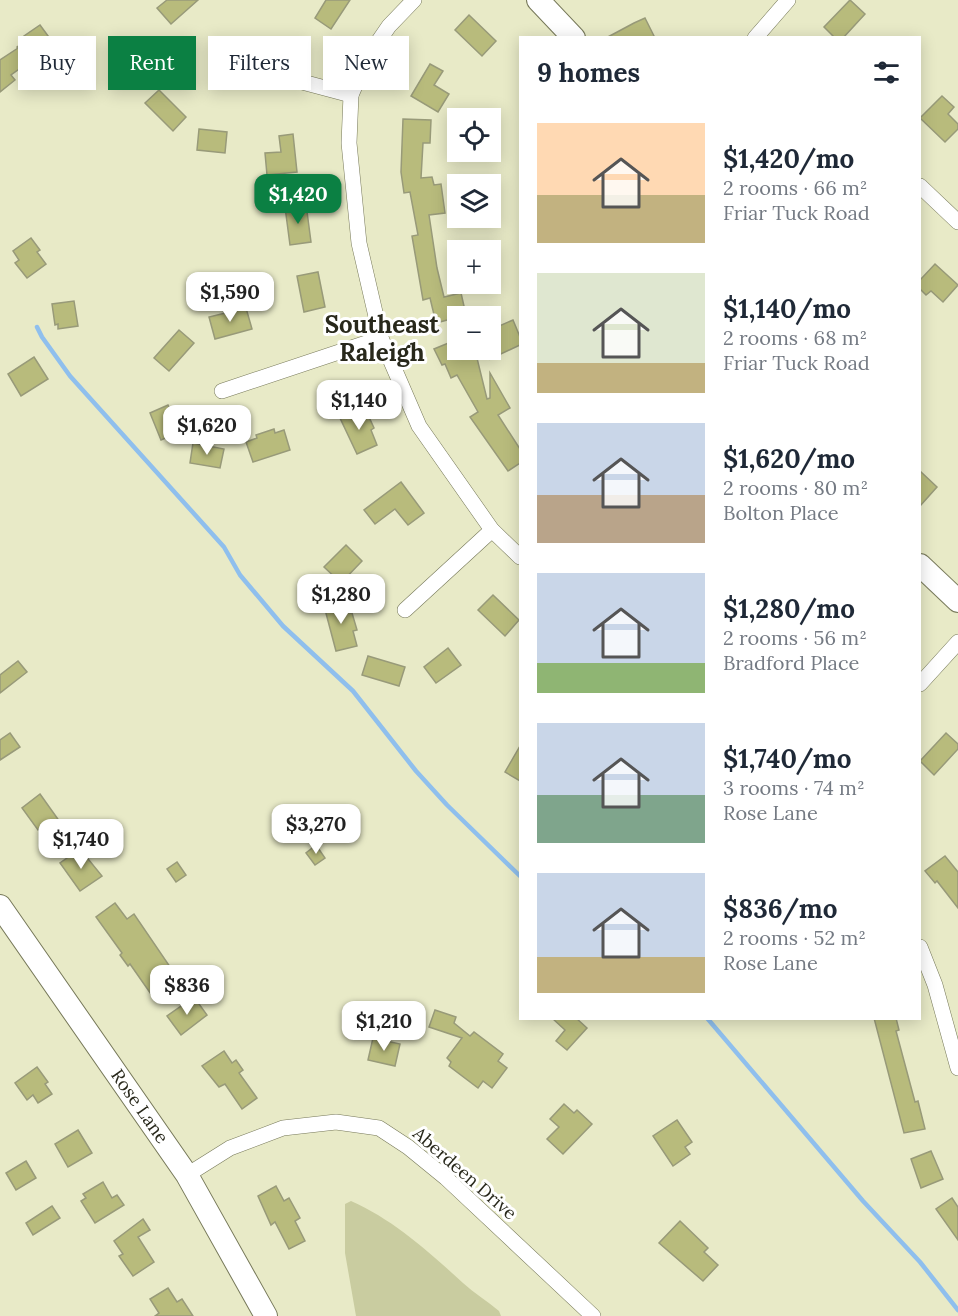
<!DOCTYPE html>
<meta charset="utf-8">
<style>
body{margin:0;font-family:Lora,serif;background:#f6f6f7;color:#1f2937;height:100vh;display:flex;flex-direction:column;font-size:22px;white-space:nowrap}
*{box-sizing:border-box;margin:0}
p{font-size:20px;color:#747a83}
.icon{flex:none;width:33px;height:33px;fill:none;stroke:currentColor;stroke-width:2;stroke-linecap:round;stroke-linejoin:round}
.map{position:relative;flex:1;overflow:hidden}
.side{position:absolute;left:519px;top:36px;width:402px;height:984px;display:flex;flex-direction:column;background:#fff;border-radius:0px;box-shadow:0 3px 15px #0003}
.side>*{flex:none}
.banner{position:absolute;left:18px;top:36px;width:411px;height:54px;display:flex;gap:12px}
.tools{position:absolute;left:447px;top:108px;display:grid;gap:12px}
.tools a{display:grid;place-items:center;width:54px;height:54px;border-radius:0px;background:#fff;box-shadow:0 3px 15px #0003;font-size:30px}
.price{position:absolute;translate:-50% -51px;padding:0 14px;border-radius:12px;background:#fff;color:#222;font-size:20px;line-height:39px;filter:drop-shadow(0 2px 3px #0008)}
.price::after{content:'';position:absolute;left:50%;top:36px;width:18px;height:14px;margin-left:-9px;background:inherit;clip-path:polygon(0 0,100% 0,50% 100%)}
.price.selected{background:#0b8043;color:#fff}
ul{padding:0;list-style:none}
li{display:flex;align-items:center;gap:18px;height:150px;padding:0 18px}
li span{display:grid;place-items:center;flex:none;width:168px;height:120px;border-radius:0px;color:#555}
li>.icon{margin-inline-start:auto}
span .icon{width:72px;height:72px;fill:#fffc;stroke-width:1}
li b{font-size:26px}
h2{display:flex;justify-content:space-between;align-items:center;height:72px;padding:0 18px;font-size:26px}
.pill{padding:0 21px;border-radius:0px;background:#fff;box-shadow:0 3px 15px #0003;font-size:21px;line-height:54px}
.pill.selected{background:#0b8043;color:#fff}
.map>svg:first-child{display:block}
</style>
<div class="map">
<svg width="958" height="1316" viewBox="0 0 958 1316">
<rect width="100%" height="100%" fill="#e8eac7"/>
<path fill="#c9cca0" d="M 351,1201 C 394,1220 429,1252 463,1283 C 474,1293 487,1301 499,1311 L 501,1316 L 356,1316 L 345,1253 L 345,1204 Z"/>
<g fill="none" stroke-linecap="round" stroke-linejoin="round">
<g stroke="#8fbfed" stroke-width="4.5">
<path d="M 37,327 L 42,337 L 70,376 L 224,547 L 240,575 L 283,626 L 353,691 L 416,771 L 447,805 L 520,876"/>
<path d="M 707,1018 L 863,1201 L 920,1262 L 958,1310"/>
</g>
</g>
<g fill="#b8bb7c" stroke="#989a79" stroke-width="1.5">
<path d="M 167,0 L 198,0 L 171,24 L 157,8 Z"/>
<path d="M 326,0 L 350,0 L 331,29 L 315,18 Z"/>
<path d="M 850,0 L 865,14 L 843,38 L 835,38 L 824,27 Z"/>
<path d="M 469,15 L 496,41 L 482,56 L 455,30 Z"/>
<path d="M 645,18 L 655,38 L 606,38 L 634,23 Z"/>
<path d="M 40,25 L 54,44 L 11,75 L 15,80 L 0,92 L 0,60 L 18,48 L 17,47 L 26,40 L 24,36 Z"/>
<path d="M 139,40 L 161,42 L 159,71 L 137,69 Z"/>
<path d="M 430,64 L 443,71 L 434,85 L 449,94 L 438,112 L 411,96 Z"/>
<path d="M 159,90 L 186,117 L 173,131 L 145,103 Z"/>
<path d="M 942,96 L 954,107 L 948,114 L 958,124 L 958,129 L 945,142 L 920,118 Z"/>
<path d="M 403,119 L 431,120 L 430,143 L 423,143 L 421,178 L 432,177 L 434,185 L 441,184 L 445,213 L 429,215 L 437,268 L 444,297 L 461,293 L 466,315 L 436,323 L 430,298 L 423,300 L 412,236 L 418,235 L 410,192 L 404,193 L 401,172 Z"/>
<path d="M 199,129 L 227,132 L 225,153 L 197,150 Z"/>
<path d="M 293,134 L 297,172 L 267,175 L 265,153 L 281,152 L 279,136 Z"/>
<path d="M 306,204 L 311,242 L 290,245 L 285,207 Z"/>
<path d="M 31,238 L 40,250 L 37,252 L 46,264 L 27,278 L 15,263 L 19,260 L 13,251 Z"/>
<path d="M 935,264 L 958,285 L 943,302 L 931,291 L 926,295 L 920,289 L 920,280 Z"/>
<path d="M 318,272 L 325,307 L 304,312 L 297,276 Z"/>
<path d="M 74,301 L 78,326 L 58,329 L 58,324 L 55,325 L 52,304 Z"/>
<path d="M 246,308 L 252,329 L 215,339 L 209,317 Z"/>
<path d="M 513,320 L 520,337 L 520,345 L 490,359 L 490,330 Z"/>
<path d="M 179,330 L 194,343 L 169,371 L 154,358 Z"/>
<path d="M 458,339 L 458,350 L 475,350 L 487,399 L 490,398 L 490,373 L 510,408 L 498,415 L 520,449 L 520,463 L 508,471 L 470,417 L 478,412 L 457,375 L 451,378 L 445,364 L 442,365 L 434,349 Z"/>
<path d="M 34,357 L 48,379 L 21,396 L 8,374 Z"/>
<path d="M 168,405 L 180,432 L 161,440 L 150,413 Z"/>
<path d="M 360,409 L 364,416 L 368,415 L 374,428 L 371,430 L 377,445 L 357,454 L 340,418 Z"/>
<path d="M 274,429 L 275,433 L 284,430 L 290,450 L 253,462 L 246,442 L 257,438 L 256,435 Z"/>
<path d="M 193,443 L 224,449 L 220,468 L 190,463 Z"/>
<path d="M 920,471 L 937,487 L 920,506 Z"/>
<path d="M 401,482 L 424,513 L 408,525 L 395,509 L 375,524 L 364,510 Z"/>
<path d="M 346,545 L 362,561 L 341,583 L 324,567 Z"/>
<path d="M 493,595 L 519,620 L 505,636 L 478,610 Z"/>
<path d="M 339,597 L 341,609 L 348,607 L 350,613 L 352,613 L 357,630 L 353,631 L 357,646 L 336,651 L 323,602 Z"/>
<path d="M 448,648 L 461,665 L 436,683 L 424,667 Z"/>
<path d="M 368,656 L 405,667 L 399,686 L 362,675 Z"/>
<path d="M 18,661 L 27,672 L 0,693 L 0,675 Z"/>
<path d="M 10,733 L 20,747 L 0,760 L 0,740 Z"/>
<path d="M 946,733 L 958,744 L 958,749 L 934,775 L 920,761 Z"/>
<path d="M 520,746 L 520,781 L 505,772 Z"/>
<path d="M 40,794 L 65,829 L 53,838 L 44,825 L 38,830 L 22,808 Z"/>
<path d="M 316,845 L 325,858 L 315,865 L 306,853 Z"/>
<path d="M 80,849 L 102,876 L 80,891 L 60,863 Z"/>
<path d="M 945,856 L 958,872 L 958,908 L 937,881 L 935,883 L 925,871 Z"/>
<path d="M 177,862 L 186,875 L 176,882 L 167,869 Z"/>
<path d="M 115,903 L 127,919 L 134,914 L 179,980 L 153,997 L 130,964 L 128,966 L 120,955 L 122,953 L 96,917 Z"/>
<path d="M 194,997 L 207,1015 L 181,1035 L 167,1016 Z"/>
<path d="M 435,1010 L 456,1017 L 454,1023 L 470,1036 L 474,1032 L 503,1054 L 498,1061 L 507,1068 L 492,1088 L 483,1081 L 478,1088 L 449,1066 L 451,1062 L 447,1058 L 462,1038 L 429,1027 Z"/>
<path d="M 552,1018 L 576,1018 L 587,1028 L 567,1050 L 556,1041 L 565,1030 Z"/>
<path d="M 874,1018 L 896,1018 L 899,1030 L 896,1031 L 915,1102 L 918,1101 L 925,1129 L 904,1133 Z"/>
<path d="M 373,1038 L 400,1044 L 395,1066 L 368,1060 Z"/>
<path d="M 224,1051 L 232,1063 L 236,1060 L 243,1070 L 239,1073 L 257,1098 L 242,1109 L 225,1084 L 219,1087 L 202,1066 Z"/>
<path d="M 37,1067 L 48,1082 L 45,1084 L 52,1094 L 38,1103 L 33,1095 L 27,1100 L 15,1083 Z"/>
<path d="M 564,1104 L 574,1113 L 577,1110 L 592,1124 L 563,1154 L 547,1139 L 559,1127 L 550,1119 Z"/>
<path d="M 677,1120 L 692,1142 L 685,1147 L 690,1154 L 673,1166 L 653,1136 Z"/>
<path d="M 78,1130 L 92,1153 L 68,1167 L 55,1144 Z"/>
<path d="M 931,1151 L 943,1179 L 921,1188 L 911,1159 Z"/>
<path d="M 26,1161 L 36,1178 L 16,1190 L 6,1173 Z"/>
<path d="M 103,1182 L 112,1198 L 117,1195 L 124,1205 L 95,1223 L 81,1201 L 86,1198 L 83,1194 Z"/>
<path d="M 276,1186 L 284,1201 L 289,1198 L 300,1218 L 295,1221 L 305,1241 L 289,1249 L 275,1222 L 271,1225 L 258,1196 Z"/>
<path d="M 952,1198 L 958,1207 L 958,1240 L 936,1209 Z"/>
<path d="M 52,1206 L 60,1218 L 33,1235 L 26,1223 Z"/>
<path d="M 143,1219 L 150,1230 L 138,1237 L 154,1262 L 133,1276 L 119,1256 L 123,1254 L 114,1241 Z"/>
<path d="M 680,1221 L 708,1248 L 704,1252 L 718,1265 L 703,1281 L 659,1243 Z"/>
<path d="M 168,1288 L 177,1302 L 182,1299 L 193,1316 L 155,1316 L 159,1313 L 150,1299 Z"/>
</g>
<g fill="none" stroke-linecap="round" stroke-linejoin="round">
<g stroke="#767859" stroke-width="16">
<g id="street">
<path d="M 414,0 L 389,26 L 367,58 L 351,95 L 349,143 L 359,243 L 381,338 L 419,426 L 492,530 L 520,557"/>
<path d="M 755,38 L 788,0"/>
<path d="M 216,59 L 351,95"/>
<path d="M 920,186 L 958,222"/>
<path d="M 222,391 L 381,338"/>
<path d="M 405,610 L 492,530"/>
<path d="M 920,684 L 958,642"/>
<path d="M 920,947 L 935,985 L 958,1068"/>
<path d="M 187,1175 L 230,1148 L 283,1128 L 336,1122 L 379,1128 L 408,1147 L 446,1178 L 593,1316"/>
</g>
</g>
<g stroke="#767859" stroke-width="24">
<g id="secondary">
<path d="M 538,0 L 574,38"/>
<path d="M 920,565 L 958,601"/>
<path d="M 0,906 L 187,1175 L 266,1316"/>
</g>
</g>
<use href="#street" stroke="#fff" stroke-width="15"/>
<use href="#secondary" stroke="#fff" stroke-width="22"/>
</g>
<g text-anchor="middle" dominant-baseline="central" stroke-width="6" stroke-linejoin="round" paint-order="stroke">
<g font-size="18" fill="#28281b" stroke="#fff">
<text transform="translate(140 1106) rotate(55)">Rose Lane</text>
<text transform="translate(465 1173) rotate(41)">Aberdeen Drive</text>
</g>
<g font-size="24" font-weight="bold" fill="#28281b" stroke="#fff">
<text x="382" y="324">Southeast<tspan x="382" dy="28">Raleigh</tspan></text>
</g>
</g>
</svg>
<div class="tools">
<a><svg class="icon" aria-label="locate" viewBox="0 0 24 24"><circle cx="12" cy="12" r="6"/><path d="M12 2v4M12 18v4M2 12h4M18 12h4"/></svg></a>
<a><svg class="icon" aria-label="layers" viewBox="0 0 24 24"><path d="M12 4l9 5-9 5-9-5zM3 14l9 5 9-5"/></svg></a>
<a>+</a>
<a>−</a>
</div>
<b class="price selected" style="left:298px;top:225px">$1,420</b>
<b class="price" style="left:230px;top:323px">$1,590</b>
<b class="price" style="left:359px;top:431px">$1,140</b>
<b class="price" style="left:207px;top:456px">$1,620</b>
<b class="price" style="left:341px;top:625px">$1,280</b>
<b class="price" style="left:316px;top:855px">$3,270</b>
<b class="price" style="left:81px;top:870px">$1,740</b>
<b class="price" style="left:187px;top:1016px">$836</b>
<b class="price" style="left:384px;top:1052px">$1,210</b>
<div class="banner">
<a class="pill">Buy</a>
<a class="pill selected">Rent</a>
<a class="pill">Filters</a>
<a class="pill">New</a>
</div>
<section class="side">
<h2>9 homes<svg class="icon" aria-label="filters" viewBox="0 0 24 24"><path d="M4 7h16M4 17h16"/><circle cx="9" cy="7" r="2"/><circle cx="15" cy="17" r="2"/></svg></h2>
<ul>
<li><span style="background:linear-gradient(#ffd9b3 60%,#c2b280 0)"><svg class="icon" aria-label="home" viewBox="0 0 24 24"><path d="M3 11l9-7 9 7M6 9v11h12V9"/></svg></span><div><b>$1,420/mo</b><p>2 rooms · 66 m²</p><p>Friar Tuck Road</p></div></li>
<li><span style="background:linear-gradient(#dfe7d0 75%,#c2b280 0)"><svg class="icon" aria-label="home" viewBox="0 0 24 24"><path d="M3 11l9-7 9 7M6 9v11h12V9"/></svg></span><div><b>$1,140/mo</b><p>2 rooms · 68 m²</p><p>Friar Tuck Road</p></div></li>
<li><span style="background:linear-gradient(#c9d6e8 60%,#b9a48a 0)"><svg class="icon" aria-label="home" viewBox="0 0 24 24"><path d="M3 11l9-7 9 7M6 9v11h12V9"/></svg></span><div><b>$1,620/mo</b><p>2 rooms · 80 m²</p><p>Bolton Place</p></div></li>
<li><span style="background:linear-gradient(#c9d6e8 75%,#8fb573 0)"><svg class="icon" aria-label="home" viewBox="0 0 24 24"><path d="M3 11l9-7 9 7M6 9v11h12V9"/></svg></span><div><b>$1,280/mo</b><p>2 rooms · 56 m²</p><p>Bradford Place</p></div></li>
<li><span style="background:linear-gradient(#c9d6e8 60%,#7fa58c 0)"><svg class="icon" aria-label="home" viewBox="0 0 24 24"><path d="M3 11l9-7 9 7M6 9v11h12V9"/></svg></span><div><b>$1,740/mo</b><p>3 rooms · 74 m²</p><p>Rose Lane</p></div></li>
<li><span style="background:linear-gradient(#c9d6e8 70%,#c2b280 0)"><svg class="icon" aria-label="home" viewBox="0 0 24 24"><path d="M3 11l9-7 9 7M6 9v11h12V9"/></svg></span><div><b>$836/mo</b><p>2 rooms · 52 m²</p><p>Rose Lane</p></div></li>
</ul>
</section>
</div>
